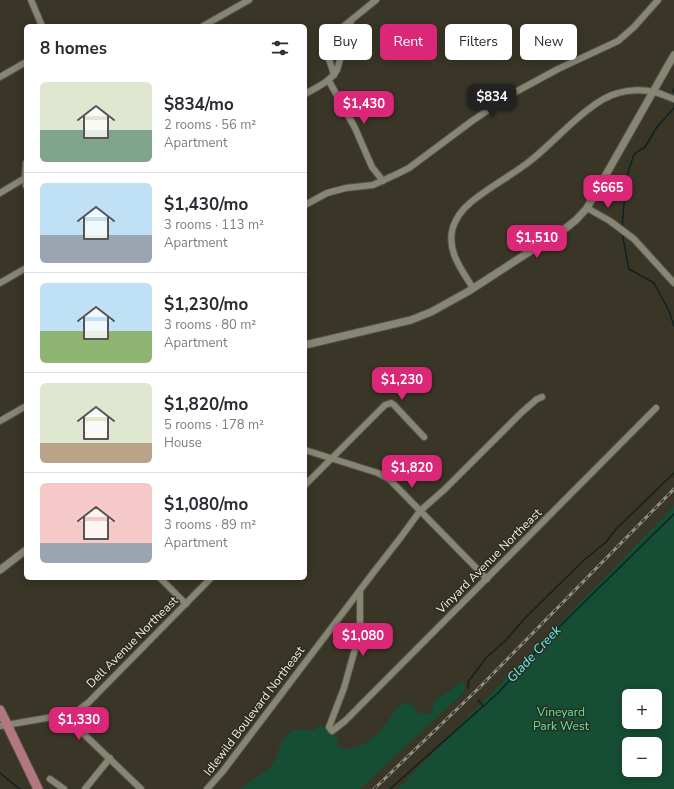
<!DOCTYPE html>
<meta charset="utf-8">
<style>
body{margin:0;font-family:"Nunito Sans",sans-serif;background:#f2f2f3;color:#2b2b33;height:100vh;display:flex;flex-direction:column;font-size:15px;white-space:nowrap}
*{box-sizing:border-box;margin:0}
p{font-size:13px;color:#7c7c81}
.icon{flex:none;width:22px;height:22px;fill:none;stroke:currentColor;stroke-width:2;stroke-linecap:round;stroke-linejoin:round}
.map{position:relative;flex:1;overflow:hidden}
.side{position:absolute;left:24px;top:24px;width:283px;height:556px;display:flex;flex-direction:column;background:#fff;border-radius:6px;box-shadow:0 2px 10px #0003}
.side>*{flex:none}
.hud{position:absolute;left:319px;top:24px;width:295px;height:36px;display:flex;gap:8px}
.buttons{position:absolute;left:622px;top:689px;display:grid;gap:8px}
.buttons a{display:grid;place-items:center;width:40px;height:40px;border-radius:6px;background:#fff;box-shadow:0 2px 10px #0003;font-size:20px}
.price{position:absolute;translate:-50% -34px;padding:0 9px;border-radius:8px;background:#db2777;color:#fff;font-size:13px;line-height:26px;filter:drop-shadow(0 1px 2px #0008)}
.price::after{content:'';position:absolute;left:50%;top:24px;width:12px;height:9px;margin-left:-6px;background:inherit;clip-path:polygon(0 0,100% 0,50% 100%)}
.price.active{background:#222;color:#fff}
ul{padding:0;list-style:none}
li{display:flex;align-items:center;gap:12px;height:100px;padding:0 16px}
li+li{border-top:1px solid #e1e1e2}
li span{display:grid;place-items:center;flex:none;width:112px;height:80px;border-radius:6px;color:#555}
li>.icon{margin-inline-start:auto}
span .icon{width:48px;height:48px;fill:#fffc;stroke-width:1}
li b{font-size:17px}
h2{display:flex;justify-content:space-between;align-items:center;height:48px;padding:0 16px;font-size:17px}
.chip{padding:0 14px;border-radius:6px;background:#fff;box-shadow:0 2px 10px #0003;font-size:14px;line-height:36px}
.chip.active{background:#db2777;color:#fff}
.map>svg:first-child{display:block}
</style>
<div class="map">
<svg width="674" height="789" viewBox="0 0 674 789">
<rect width="100%" height="100%" fill="#393627"/>
<g fill="#164d35" fill-rule="evenodd">
<path d="M 674,506 L 674,789 L 396,789 L 400,787 ZM 629,696 L 655,696 L 655,722 L 629,722 ZM 629,744 L 655,744 L 655,770 L 629,770 Z"/>
<path d="M 461,682 L 464,682 L 465,688 L 463,693 L 360,789 L 240,789 C 249,780 266,774 272,765 C 279,755 278,741 289,733 C 301,723 309,738 320,725 C 327,729 328,734 336,736 L 338,740 L 337,745 L 342,749 C 365,748 377,737 390,718 C 395,711 397,706 405,702 L 412,705 L 415,711 L 423,714 L 431,714 L 433,707 L 437,698 L 446,694 L 455,686 Z"/>
</g>
<g fill="none" stroke-linecap="round" stroke-linejoin="round">
<g stroke="#0f2223" stroke-width="1.5">
<path d="M 673,92 L 674,89"/>
<path d="M 622,228 L 626,179 L 634,154 L 645,147 L 657,127 L 674,108 L 674,105"/>
<path d="M 622,233 L 629,269 L 654,283 L 669,311 L 674,326"/>
<path d="M 468,688 L 468,682 L 486,658 L 506,640 L 526,617 L 583,561 L 606,542 L 616,529 L 674,473"/>
<path d="M 478,700 L 483,706"/>
<path d="M 0,773 L 20,789"/>
<path d="M 390,789 L 497,694 L 553,633 L 674,514"/>
</g>
<g stroke="#565447" stroke-width="8">
<g id="minor">
<path d="M 31,0 L 42,26"/>
<path d="M 203,26 L 249,0"/>
<path d="M 334,75 C 332,64 322,49 328,39 L 376,0"/>
<path d="M 0,77 L 26,62"/>
<path d="M 329,81 L 355,128 L 372,167 L 383,181"/>
<path d="M 305,94 C 317,87 330,82 337,70 L 351,21"/>
<path d="M 26,163 L 25,178 L 26,186"/>
<path d="M 0,193 L 25,178"/>
<path d="M 305,205 L 327,193 L 346,188 L 373,185 L 397,174 L 409,168 L 472,121 L 510,95 L 558,69 L 618,41 L 634,27 L 658,0"/>
<path d="M 587,208 L 610,221 L 634,239 L 674,283"/>
<path d="M 0,283 L 26,268"/>
<path d="M 473,288 C 461,269 446,250 453,227 C 456,218 463,209 470,203 C 489,187 511,176 530,161 C 555,142 588,101 618,93 C 628,90 644,89 654,92 C 661,93 667,97 674,99"/>
<path d="M 0,421 L 26,406"/>
<path d="M 305,450 L 378,473 L 390,480 L 487,579"/>
<path d="M 305,485 L 385,405 L 391,403 L 394,405 L 424,437"/>
<path d="M 160,578 L 186,604"/>
<path d="M 360,591 L 360,625 L 357,642 L 344,688 L 329,727 L 332,731 L 345,721 L 656,408"/>
<path d="M 64,715 L 76,712 L 88,703 L 211,578"/>
<path d="M 0,726 L 64,715 L 141,789"/>
<path d="M 50,779 L 64,789"/>
<path d="M 85,789 L 110,758"/>
<path d="M 207,789 L 223,771 L 373,573 L 401,537 L 420,511 L 445,489 L 521,413 L 537,399 L 542,397"/>
</g>
</g>
<g stroke="#565447" stroke-width="9">
<g id="tertiary">
<path d="M 305,345 L 411,320 L 431,312 L 469,291 L 566,228 L 576,220 L 587,208 L 674,55"/>
<path d="M 0,570 L 26,550"/>
</g>
</g>
<g stroke="#565447" stroke-width="11">
<path id="primary" d="M 0,710 L 38,789"/>
</g>
<use href="#minor" stroke="#878574" stroke-width="6"/>
<use href="#tertiary" stroke="#878574" stroke-width="7"/>
<use href="#primary" stroke="#b37781" stroke-width="9"/>
<g stroke="#918f82" stroke-width="3">
<path id="rail" d="M 374,789 L 479,688 L 674,489"/>
</g>
<use href="#rail" stroke="#2e2c1d" stroke-width="1.5" stroke-dasharray="4.5" stroke-linecap="butt"/>
</g>
<g text-anchor="middle" dominant-baseline="central" stroke-width="3" stroke-linejoin="round" paint-order="stroke">
<g font-size="12" fill="#f0efe5" stroke="#2e2c1d">
<text transform="translate(489 561) rotate(-45)">Vinyard Avenue Northeast</text>
<text transform="translate(132 642) rotate(-45)">Dell Avenue Northeast</text>
<text transform="translate(254 711) rotate(-53)">Idlewild Boulevard Northeast</text>
</g>
<g font-size="12" fill="#59e8a9" stroke="#2e2c1d">
<text x="561" y="712">Vineyard<tspan x="561" dy="14">Park West</tspan></text>
</g>
<g font-size="13" font-style="italic" fill="#61f2f9" stroke="#2e2c1d">
<text transform="translate(534 654) rotate(-47)">Glade Creek</text>
</g>
</g>
</svg>
<div class="buttons">
<a>+</a>
<a>−</a>
</div>
<b class="price active" style="left:492px;top:118px">$834</b>
<b class="price" style="left:364px;top:125px">$1,430</b>
<b class="price" style="left:608px;top:209px">$665</b>
<b class="price" style="left:537px;top:259px">$1,510</b>
<b class="price" style="left:402px;top:401px">$1,230</b>
<b class="price" style="left:412px;top:489px">$1,820</b>
<b class="price" style="left:363px;top:657px">$1,080</b>
<b class="price" style="left:79px;top:741px">$1,330</b>
<div class="hud">
<a class="chip">Buy</a>
<a class="chip active">Rent</a>
<a class="chip">Filters</a>
<a class="chip">New</a>
</div>
<section class="side">
<h2>8 homes<svg class="icon" aria-label="filters" viewBox="0 0 24 24"><path d="M4 7h16M4 17h16"/><circle cx="9" cy="7" r="2"/><circle cx="15" cy="17" r="2"/></svg></h2>
<ul>
<li><span style="background:linear-gradient(#dfe7d0 60%,#7fa58c 0)"><svg class="icon" aria-label="home" viewBox="0 0 24 24"><path d="M3 11l9-7 9 7M6 9v11h12V9"/></svg></span><div><b>$834/mo</b><p>2 rooms · 56 m²</p><p>Apartment</p></div></li>
<li><span style="background:linear-gradient(#bfe0f5 65%,#9aa5b1 0)"><svg class="icon" aria-label="home" viewBox="0 0 24 24"><path d="M3 11l9-7 9 7M6 9v11h12V9"/></svg></span><div><b>$1,430/mo</b><p>3 rooms · 113 m²</p><p>Apartment</p></div></li>
<li><span style="background:linear-gradient(#bfe0f5 60%,#8fb573 0)"><svg class="icon" aria-label="home" viewBox="0 0 24 24"><path d="M3 11l9-7 9 7M6 9v11h12V9"/></svg></span><div><b>$1,230/mo</b><p>3 rooms · 80 m²</p><p>Apartment</p></div></li>
<li><span style="background:linear-gradient(#dfe7d0 75%,#b9a48a 0)"><svg class="icon" aria-label="home" viewBox="0 0 24 24"><path d="M3 11l9-7 9 7M6 9v11h12V9"/></svg></span><div><b>$1,820/mo</b><p>5 rooms · 178 m²</p><p>House</p></div></li>
<li><span style="background:linear-gradient(#f6c9c9 75%,#9aa5b1 0)"><svg class="icon" aria-label="home" viewBox="0 0 24 24"><path d="M3 11l9-7 9 7M6 9v11h12V9"/></svg></span><div><b>$1,080/mo</b><p>3 rooms · 89 m²</p><p>Apartment</p></div></li>
</ul>
</section>
</div>
